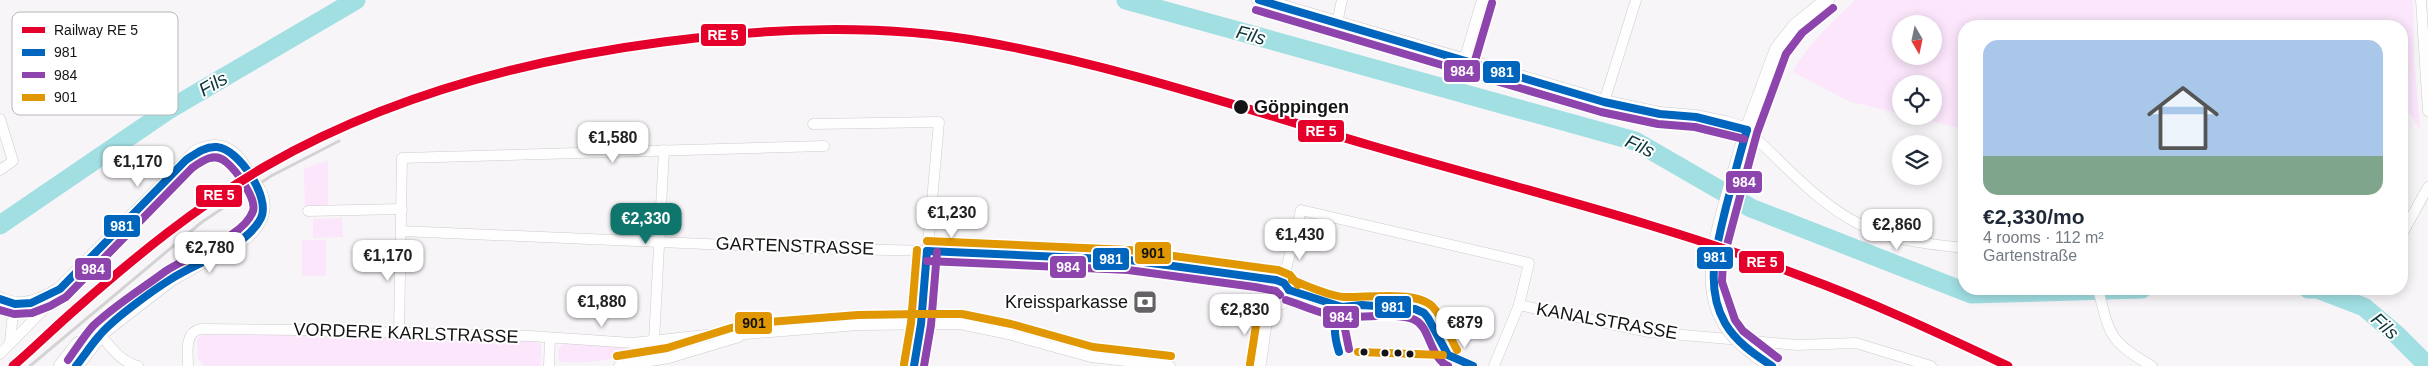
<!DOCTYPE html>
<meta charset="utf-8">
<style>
body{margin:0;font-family:Arial,sans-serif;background:#f2f2f3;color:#1f2937;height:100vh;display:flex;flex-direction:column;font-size:19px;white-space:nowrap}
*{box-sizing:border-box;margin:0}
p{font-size:16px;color:#747a83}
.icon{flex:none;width:28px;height:28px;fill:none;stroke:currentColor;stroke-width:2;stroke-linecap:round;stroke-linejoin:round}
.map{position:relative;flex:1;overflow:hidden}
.drawer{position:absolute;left:1958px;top:20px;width:450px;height:275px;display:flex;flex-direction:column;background:#fff;border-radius:20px;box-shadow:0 2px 12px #0003}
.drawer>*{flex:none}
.needle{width:32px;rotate:171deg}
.tools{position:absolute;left:1892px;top:15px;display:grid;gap:10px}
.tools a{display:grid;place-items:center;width:50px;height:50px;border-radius:50%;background:#fff;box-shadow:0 2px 12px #0003;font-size:25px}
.price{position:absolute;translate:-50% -42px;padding:0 11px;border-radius:10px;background:#fff;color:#222;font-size:16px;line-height:32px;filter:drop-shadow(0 1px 2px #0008)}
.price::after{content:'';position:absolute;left:50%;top:30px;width:15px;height:11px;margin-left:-8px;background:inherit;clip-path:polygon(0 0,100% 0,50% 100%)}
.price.selected{background:#0f766e;color:#fff}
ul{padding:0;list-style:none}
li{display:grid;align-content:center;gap:10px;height:265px;padding:0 25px}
li span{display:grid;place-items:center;height:155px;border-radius:15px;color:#555}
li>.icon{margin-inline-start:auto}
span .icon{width:90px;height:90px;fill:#fffc;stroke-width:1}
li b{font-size:21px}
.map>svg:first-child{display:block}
</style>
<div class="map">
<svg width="2428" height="366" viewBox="0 0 2428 366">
<rect width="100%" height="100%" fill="#f8f5f8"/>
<g fill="#fbe6fb" fill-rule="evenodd">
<path d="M 1855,0 L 2413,0 L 2414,56 L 2420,129 L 2409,113 L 2401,108 L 2401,26 L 1964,26 L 1963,129 L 1910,116 L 1934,116 L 1934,84 L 1901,84 L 1901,114 L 1848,101 L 1793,72 C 1807,44 1834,21 1855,0 ZM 1901,24 L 1934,24 L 1934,56 L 1901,56 Z"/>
<path d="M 328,160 L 328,207 L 305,207 L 304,169 Z"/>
<path d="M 342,218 L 343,237 L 313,238 L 313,219 Z"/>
<rect x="302" y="240" width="24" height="36"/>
<path d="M 204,334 L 529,339 L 541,344 L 541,366 L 205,366 L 198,359 L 197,339 Z"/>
<path d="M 563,344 L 630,346 L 631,355 C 610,359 578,366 559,361 L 558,350 Z"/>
</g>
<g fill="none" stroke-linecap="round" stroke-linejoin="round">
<g stroke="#a1dfe3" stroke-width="19">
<path d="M 1126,0 L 1635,141 L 1751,208 L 1971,294 L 2142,289"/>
<path d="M 0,225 L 170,109 L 356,0"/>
<path d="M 2308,289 L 2317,289 L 2364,307 L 2397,335 L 2428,366"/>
</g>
<g stroke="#cdcbcd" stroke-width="11">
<g id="street">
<path d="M 2421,0 L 2428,111"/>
<path d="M 1337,23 L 1342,0"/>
<path d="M 1464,61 L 1482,0"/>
<path d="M 1604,102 L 1636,0"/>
<path d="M 0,119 L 13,161 L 0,170"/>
<path d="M 813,124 L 939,122 L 921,324 L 914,366"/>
<path d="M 1747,130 C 1782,162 1816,202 1859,224 C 1892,241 1928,244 1964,248"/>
<path d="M 308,211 L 402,209"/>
<path d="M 401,231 L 801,248 L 976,252 L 1129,260 L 1257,277 L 1271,282"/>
<path d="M 2401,236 L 2428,187"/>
<circle cx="1277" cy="293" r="12"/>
<path d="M 1283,281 L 1301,210 L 1529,263 L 1519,305 L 1494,366"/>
<path d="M 2098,289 C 2110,335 2108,341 2152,366"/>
<path d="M 1289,290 L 1342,307 L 1362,305 L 1415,309 L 1424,313 L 1428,318 L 1448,355 L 1473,366"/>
<path d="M 1519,305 L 1649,332 L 1797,345 L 1856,343 L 1931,366"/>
<path d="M 399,333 L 402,158 L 824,146"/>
<path d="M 100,334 C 112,349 120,361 138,366"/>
<path d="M 10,342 L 14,304"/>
<path d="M 0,354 L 46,307 L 47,297"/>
<path d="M 656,360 L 654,342 L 664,150"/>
<path d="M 1261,363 L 1267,321 L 1276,305"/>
<path d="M 188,366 C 188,353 184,333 200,329 L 297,330 L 530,336 L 633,343 L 715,334 L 746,334 L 859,325 L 960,324 L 1008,334 L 1091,357 L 1170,366"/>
<path d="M 549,366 L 550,338"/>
<path d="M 619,366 L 669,358 L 739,337"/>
<path d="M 1254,366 L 1259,319 L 1265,298"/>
</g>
</g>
<g stroke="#cdcbcd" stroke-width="15">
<g id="secondary">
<path d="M 1259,0 L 1604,102 L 1660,114 L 1696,117 L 1726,123 L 1747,130"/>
<path d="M 1734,174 L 1747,130 L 1777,49 L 1795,26 L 1827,0"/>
<path d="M 0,299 C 20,310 42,301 60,289 L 196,152 C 214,144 226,145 239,160"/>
<path d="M 1756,355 L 1772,366"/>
<path d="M 61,366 L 78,344 L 100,334 L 171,279 L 246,237 C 260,223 268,210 259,191"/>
<path d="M 76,366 L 100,335"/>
</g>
</g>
<use href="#street" stroke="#fefefe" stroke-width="10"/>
<use href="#secondary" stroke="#fefefe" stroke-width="14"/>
<path stroke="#d4d3d4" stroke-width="3" d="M 30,366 L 202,222 L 271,176 L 339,141"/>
<g stroke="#cdcbcd" stroke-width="15" stroke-linecap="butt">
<g id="secondary-bridge">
<path d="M 239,160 L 259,191"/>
<path d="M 1734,174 C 1721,226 1692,292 1736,338 C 1742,344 1750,350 1756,355"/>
</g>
</g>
<use href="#secondary-bridge" stroke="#fefefe" stroke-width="14"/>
<g stroke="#fff" stroke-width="11">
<g id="bus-1">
<path d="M 1259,0 L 1604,102 L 1660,114 L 1696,117 L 1747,130"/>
<path d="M 1747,130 C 1739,156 1733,181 1726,207 C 1717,245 1704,286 1725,323 C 1736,342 1754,354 1772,366"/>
<path d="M 927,251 L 1129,260 L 1276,280 L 1284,283 L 1289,290"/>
<path d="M 1289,290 L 1342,307 L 1362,305 L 1415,309 L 1424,313 L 1428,318 L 1448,355 L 1473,366"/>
<path d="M 0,299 L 15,304 L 31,303 L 60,289 L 186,160 C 195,154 205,146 217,147 C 239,149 271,198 261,218 C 247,247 197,262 171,279 C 152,291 113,319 99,336 C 91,345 84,356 76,366"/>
<path d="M 1339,352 C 1334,336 1332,321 1342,307"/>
<path d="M 914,366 L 921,324 L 927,251"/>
</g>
</g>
<g stroke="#fff" stroke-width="11">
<g id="bus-2">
<path d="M 1256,10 L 1601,112 L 1658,124 L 1695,127 L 1744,139"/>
<path d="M 1474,64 L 1492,3"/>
<path d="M 927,261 L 1128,270 L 1255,287 L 1276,291 L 1280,295"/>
<path d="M 1286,300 C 1302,305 1325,316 1342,317 C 1361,318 1397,312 1415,320 C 1430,327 1430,358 1448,366"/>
<path d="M 0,310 L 14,314 L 32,313 L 50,306 L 66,297 L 192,168 C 203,160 215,152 226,162 C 236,170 257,199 253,211 C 244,238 186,256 163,273 C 140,290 114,306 93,326 C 84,336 76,349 68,360"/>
<path d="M 1349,349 L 1345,329 L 1350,313"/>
<path d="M 1778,358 L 1743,331 L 1735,320 L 1722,282 L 1723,260 L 1757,133 L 1786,54 L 1802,33 L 1833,8"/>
<path d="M 924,366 L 931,325 L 937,252"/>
</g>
</g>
<g stroke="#fff" stroke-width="11">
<g id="bus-3">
<path d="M 927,241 L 1129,250 L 1278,270 L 1290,275 L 1298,285"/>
<path d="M 1292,280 C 1308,286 1328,296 1344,297 C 1365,298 1415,290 1432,306 C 1443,317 1449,336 1457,350"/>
<path d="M 1358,352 L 1443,355"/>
<path d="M 617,356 L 667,348 L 744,324 L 858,315 L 921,314 L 962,314 L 1011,324 L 1093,347 L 1171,356"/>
<path d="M 904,364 L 911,323 L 917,250"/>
<path d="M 1250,364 L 1257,319 L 1267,300"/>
</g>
</g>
<use href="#bus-1" stroke="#0065bd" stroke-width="8"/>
<use href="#bus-2" stroke="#8e44ad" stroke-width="8"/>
<use href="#bus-3" stroke="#e09702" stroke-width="8"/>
<g stroke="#fff" stroke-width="12">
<path id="rail-1" d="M 13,366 C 35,347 55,327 77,308 C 136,256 197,206 266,166 C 388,96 524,60 663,42 C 770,28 878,23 985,42 C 1115,65 1242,108 1369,145 C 1513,187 1660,223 1801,276 C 1872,302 1940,334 2008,366"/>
</g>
<use href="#rail-1" stroke="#e4002b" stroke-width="9"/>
</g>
<defs>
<g id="bank-square" transform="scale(1.25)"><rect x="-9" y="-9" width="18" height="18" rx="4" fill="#646264" stroke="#fff"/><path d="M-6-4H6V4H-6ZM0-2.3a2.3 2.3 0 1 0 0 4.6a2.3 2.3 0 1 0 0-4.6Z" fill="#fff"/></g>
</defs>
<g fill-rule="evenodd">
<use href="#bank-square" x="1145" y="302"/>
</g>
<g fill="#151315" stroke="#fff" stroke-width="2">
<circle cx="1241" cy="107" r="8"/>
<circle cx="1364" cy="352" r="4.5"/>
<circle cx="1385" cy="353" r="4.5"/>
<circle cx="1398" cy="353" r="4.5"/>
<circle cx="1410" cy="354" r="4.5"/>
</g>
<g text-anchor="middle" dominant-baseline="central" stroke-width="4" stroke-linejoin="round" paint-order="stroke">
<g font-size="18" font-weight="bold" fill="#151315" stroke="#fff" text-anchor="start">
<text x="1254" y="107">Göppingen</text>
</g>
<g font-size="18" fill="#151315" stroke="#fff">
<text transform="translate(795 246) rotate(2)">GARTENSTRASSE</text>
<text transform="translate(1607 321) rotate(10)">KANALSTRASSE</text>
<text transform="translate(406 333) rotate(2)">VORDERE KARLSTRASSE</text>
</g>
<g font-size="18" fill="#151315" stroke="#fff" text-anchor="end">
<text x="1128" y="302">Kreissparkasse</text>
</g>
<g font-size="19" font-style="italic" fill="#0b373a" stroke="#fff">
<text transform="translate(1251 35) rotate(15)">Fils</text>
<text transform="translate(213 84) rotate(-30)">Fils</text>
<text transform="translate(1640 146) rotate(25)">Fils</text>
<text transform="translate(2385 326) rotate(43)">Fils</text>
</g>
</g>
<rect x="12" y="12" width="166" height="103" rx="8" fill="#fff" stroke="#b9b8b9" stroke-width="1"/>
<rect x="22" y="27" width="23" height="6" fill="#e4002b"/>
<rect x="22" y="49" width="23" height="7" fill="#0065bd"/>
<rect x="22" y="72" width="23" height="6" fill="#8e44ad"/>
<rect x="22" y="94" width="23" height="7" fill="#e09702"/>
<g font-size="14" fill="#151315">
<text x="54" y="35">Railway RE 5</text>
<text x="54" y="57">981</text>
<text x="54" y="80">984</text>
<text x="54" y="102">901</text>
</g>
<g stroke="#fff" stroke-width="2">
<rect x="700" y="23" width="47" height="24" rx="5" fill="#e4002b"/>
<rect x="1443" y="59" width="38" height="24" rx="5" fill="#8e44ad"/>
<rect x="1482" y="60" width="39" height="24" rx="5" fill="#0065bd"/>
<rect x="1297" y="119" width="48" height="24" rx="5" fill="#e4002b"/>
<rect x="1725" y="170" width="38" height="24" rx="5" fill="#8e44ad"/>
<rect x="195" y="184" width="48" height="24" rx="5" fill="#e4002b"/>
<rect x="103" y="214" width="38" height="24" rx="5" fill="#0065bd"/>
<rect x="1134" y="241" width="38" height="24" rx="5" fill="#e09702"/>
<rect x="1696" y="246" width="38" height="24" rx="5" fill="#0065bd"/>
<rect x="1092" y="247" width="38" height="24" rx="5" fill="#0065bd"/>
<rect x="1738" y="250" width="47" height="24" rx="5" fill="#e4002b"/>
<rect x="1049" y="255" width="38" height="24" rx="5" fill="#8e44ad"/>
<rect x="74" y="257" width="38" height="24" rx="5" fill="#8e44ad"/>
<rect x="1374" y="295" width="38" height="24" rx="5" fill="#0065bd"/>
<rect x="1322" y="305" width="38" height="24" rx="5" fill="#8e44ad"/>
<rect x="734" y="311" width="39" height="24" rx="5" fill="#e09702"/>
</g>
<g font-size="14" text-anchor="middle" font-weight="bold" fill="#fff">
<text x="723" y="40">RE 5</text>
<text x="1462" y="76">984</text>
<text x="1502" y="77">981</text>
<text x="1321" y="136">RE 5</text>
<text x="1744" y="187">984</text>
<text x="219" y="200">RE 5</text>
<text x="122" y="231">981</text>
<text x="1715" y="262">981</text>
<text x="1111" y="264">981</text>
<text x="1762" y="267">RE 5</text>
<text x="1068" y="272">984</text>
<text x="93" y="274">984</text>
<text x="1393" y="312">981</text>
<text x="1341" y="322">984</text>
</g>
<g font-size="14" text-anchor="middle" font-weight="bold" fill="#111">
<text x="1153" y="258">901</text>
<text x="754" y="328">901</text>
</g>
</svg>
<div class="tools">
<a><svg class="needle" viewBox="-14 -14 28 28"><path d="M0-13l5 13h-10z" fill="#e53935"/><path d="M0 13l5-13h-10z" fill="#747a83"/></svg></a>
<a><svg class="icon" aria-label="locate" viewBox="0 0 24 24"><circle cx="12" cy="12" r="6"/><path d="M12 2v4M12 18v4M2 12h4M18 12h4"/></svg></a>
<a><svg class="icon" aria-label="layers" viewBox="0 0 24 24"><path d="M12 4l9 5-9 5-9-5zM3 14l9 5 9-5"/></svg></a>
</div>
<b class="price" style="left:613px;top:164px">€1,580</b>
<b class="price" style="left:138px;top:188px">€1,170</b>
<b class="price" style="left:952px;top:239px">€1,230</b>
<b class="price selected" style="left:646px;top:245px">€2,330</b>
<b class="price" style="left:1897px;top:251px">€2,860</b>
<b class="price" style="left:1300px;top:261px">€1,430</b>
<b class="price" style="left:210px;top:274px">€2,780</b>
<b class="price" style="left:388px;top:282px">€1,170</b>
<b class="price" style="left:602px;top:328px">€1,880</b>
<b class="price" style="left:1245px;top:336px">€2,830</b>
<b class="price" style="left:1465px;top:349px">€879</b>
<section class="drawer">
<ul>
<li><span style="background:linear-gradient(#a9c7e8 75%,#7fa58c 0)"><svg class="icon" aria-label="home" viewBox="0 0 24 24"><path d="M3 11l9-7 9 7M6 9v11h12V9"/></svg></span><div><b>€2,330/mo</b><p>4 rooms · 112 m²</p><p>Gartenstraße</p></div></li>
</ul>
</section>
</div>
